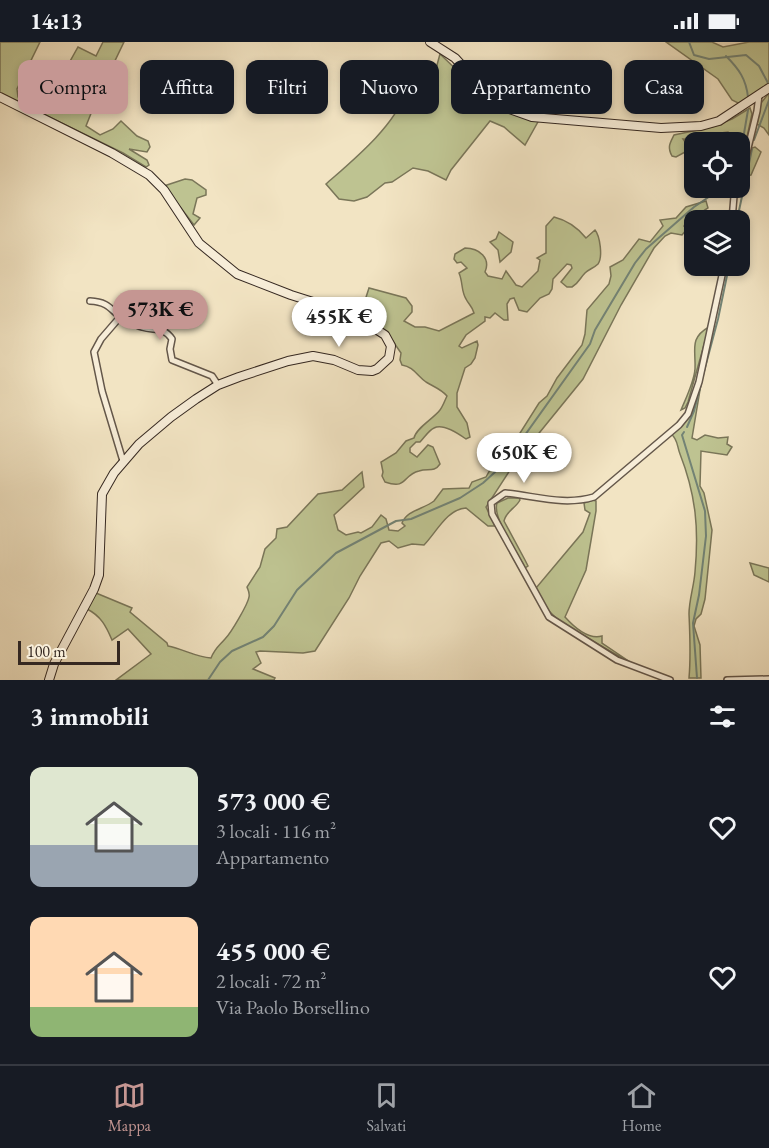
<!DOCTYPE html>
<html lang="it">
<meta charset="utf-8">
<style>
body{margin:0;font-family:"EB Garamond",serif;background:#242831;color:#f1f3f6;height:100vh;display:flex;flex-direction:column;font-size:22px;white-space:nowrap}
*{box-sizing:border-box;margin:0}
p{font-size:20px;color:#9ea1a6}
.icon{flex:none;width:33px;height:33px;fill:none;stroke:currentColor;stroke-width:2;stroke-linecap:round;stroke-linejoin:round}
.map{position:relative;height:638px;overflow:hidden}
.details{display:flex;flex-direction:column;background:#171b24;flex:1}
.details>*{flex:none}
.top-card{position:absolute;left:18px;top:18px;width:734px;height:54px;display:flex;gap:12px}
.controls{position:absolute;left:684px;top:90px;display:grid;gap:12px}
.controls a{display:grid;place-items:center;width:66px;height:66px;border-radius:12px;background:#171b24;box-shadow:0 3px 9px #0003;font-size:30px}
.scale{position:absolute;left:18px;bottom:15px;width:102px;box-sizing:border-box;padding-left:6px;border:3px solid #352821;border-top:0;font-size:16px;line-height:21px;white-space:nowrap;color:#352821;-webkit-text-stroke:4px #f7edd8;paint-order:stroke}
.price{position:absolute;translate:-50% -51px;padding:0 14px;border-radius:21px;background:#fff;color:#222;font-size:20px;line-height:39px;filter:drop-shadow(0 2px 3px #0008)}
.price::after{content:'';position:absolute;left:50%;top:36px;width:18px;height:14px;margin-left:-9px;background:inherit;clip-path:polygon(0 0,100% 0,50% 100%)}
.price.active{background:#c59692;color:#111}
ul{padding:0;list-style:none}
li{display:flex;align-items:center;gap:18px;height:150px;padding:0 30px}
li span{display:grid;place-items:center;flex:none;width:168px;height:120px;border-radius:12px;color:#555}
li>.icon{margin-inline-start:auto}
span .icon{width:72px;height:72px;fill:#fffc;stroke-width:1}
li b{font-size:26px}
h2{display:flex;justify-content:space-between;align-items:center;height:72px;padding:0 30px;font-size:26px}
.chip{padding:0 21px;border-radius:12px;background:#171b24;box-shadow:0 3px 9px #0003;font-size:21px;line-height:54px}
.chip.active{background:#c59692;color:#111}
.status{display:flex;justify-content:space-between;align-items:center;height:42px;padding:0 30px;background:#171b24;direction:ltr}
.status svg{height:16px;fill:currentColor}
.dock{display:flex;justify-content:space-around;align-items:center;height:84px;border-top:2px solid #363941;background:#171b24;font-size:16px;color:#9ea1a6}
.dock a{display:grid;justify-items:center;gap:3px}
.dock .active{color:#c59692}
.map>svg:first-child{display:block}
</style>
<div class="status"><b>14:13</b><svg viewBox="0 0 49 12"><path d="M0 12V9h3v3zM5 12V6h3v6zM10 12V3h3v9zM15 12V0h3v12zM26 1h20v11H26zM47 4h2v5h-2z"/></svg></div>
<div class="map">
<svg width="769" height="638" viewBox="0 0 769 638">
<rect width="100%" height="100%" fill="#f2e4c3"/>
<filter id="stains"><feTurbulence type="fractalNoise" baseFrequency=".00333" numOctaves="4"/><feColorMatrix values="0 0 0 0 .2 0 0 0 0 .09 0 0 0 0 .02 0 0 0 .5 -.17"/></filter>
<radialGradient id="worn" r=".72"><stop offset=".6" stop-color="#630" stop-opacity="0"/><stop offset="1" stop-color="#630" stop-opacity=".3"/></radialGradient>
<g fill="#bec391" stroke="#7a7659" stroke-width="1.5">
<path d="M 0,0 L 40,0 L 17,47 L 18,55 L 21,56 L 28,44 L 50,55 L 78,5 L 96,14 L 103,0 L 124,0 L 98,54 L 86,84 L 100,93 L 113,87 L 121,79 L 137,94 L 148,99 L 150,105 L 147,110 L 129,107 L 147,118 L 149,123 L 146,125 L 123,111 L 0,51 Z"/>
<path d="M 666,0 L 712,0 L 723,5 L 749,0 L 769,0 L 769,42 L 740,62 L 732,58 L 718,37 Z"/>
<path d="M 440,12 L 490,60 L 510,71 L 539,78 L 525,103 L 504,85 L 490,79 L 451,128 L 446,138 L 428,129 L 413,126 L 392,140 L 385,141 L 367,155 L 354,159 L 339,157 L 326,142 C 352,119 395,84 405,51 C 411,49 414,51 420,50 C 430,48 438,21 440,12 Z"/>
<path d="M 769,51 L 769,93 L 764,86 L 757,82 L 761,61 Z"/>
<path d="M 750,66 L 752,72 L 740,127 L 740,100 L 728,100 L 731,92 L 728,90 L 713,92 C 705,101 694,97 683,97 L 688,104 L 687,109 L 676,115 L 672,114 C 667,105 670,101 674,93 L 712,85 L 732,77 Z"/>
<path d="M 755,105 L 761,110 L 751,133 L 743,134 L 752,106 Z"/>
<path d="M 185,137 L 192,138 L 206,148 L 206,153 L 197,156 L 193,172 L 200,176 L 194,183 L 164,144 Z"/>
<path d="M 706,159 L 708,166 L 686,180 L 684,184 L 687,187 L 682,193 L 671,191 L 665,194 L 654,206 L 621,263 L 583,337 L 514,422 L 486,465 L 495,484 L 488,484 L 466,466 C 447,467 436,491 424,503 L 412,502 L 398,506 L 389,499 L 381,501 L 360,534 L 349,556 L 315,609 L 303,611 L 260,609 L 256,610 L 261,621 L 253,627 L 275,636 L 274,638 L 116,638 L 151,612 L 128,587 L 112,598 C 106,584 101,574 87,567 L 96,551 L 132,566 L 130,570 L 167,601 L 168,604 C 183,607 196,615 211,616 C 215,606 219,604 225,597 C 231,591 248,562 249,555 C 250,551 248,548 247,545 L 260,525 L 265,507 L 276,496 L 277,487 L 287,485 L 318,452 L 342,448 L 362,430 L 364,445 L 334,473 L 338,488 L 346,493 L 358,490 L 361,491 L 372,485 L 381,473 L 386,477 L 389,488 L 398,489 L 405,484 L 402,481 C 407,468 424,467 434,459 C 437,455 440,451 443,447 L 469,446 L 472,440 L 486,435 L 495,419 L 510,407 L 539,361 L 547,354 L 557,336 L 582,303 L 585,292 L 587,268 L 609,242 L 611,234 L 610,225 L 623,218 L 639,197 L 650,200 L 663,184 L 660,178 L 676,176 L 686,165 Z"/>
<path d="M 554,175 C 566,178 578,186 586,196 L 595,188 C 600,194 603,215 598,222 C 594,226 589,227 585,231 C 580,236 579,241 572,245 L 567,245 L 561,240 L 572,226 L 571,223 L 567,222 L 553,237 L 552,247 L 549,252 L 540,256 L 527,270 L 519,268 L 514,256 L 510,257 L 507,262 L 508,278 L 504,278 L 495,271 L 490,276 L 485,275 L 485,279 L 466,293 L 459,304 L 462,306 L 477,299 L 478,303 L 475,316 L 471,322 L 465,326 L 457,351 L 457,365 L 467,381 L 470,395 L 466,397 C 459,392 443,381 434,386 C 429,388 424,396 420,400 L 416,400 L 410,406 L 410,410 L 417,415 L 428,403 L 433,405 L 440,422 C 434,431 428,426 419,429 C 402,433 408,448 385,440 L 382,434 L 383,430 L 381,420 L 396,411 L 406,399 L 414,396 C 416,386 433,377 440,368 C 443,364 445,358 447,354 C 441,347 434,345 426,340 C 417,334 414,325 402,323 L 400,318 L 401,311 L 388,292 L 360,274 L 369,246 L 406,256 L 412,264 L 412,270 L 404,279 L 415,285 L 425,285 L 439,289 L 474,271 C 472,264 469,263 466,257 C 461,249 463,240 459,231 L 467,226 L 461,220 L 457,221 L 454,217 L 455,212 L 465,206 C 479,206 491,216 485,230 L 488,234 L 502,237 L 506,229 L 516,243 L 522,245 L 538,229 L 540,218 L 537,216 L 546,211 L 546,184 Z"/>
<path d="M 499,190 L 513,200 L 511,210 L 500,220 L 498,208 L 490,200 L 496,197 Z"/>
<path d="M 709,285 L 688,360 L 685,366 L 681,368 C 686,356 694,340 695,327 C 696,308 689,296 709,285 Z"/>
<path d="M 701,342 L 692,396 L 697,398 L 705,393 L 718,396 L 728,395 L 727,402 L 732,405 L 727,413 L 701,409 L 700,444 L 704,451 L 712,488 L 705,557 L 701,572 L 696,577 L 694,584 L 700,603 L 701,636 L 689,636 C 691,614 690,594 689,572 C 689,558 694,544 695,530 C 699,487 696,453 680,412 C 677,405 678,397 671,392 L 692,368 Z"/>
<path d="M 508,456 L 519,456 L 520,458 C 516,466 506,469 504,479 L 525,518 L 528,524 L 525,526 C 518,511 492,476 497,461 Z"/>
<path d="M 593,458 L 596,459 L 596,469 L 586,528 L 565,575 C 574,585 588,598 602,594 L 602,601 L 639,626 L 560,580 L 547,567 L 536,546 L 583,490 L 590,471 L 585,468 L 584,461 Z"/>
<path d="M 750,521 L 769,526 L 769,540 L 754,533 Z"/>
</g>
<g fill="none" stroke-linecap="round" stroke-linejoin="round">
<g stroke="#738375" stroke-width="2">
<path d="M 689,0 L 694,13 L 709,17 L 746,13 L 759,24 L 769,43"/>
<path d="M 726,14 C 739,27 746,37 748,55"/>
<path d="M 754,98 L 769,58"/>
<path d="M 740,115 L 748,68"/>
<path d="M 737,178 L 752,107"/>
<path d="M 702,337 L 718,277 L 729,224"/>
<path d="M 687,385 L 694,369 L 701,342"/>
<path d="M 684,390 L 682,393 L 705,469 L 706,494 L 699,553 L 693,581 L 697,636"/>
<path d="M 208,638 L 220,620 L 232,609 L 263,595 L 274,584 L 297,548 L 336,511 L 396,479 L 411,477 L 460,456 L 483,441 L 505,421 L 590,302 L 595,288 L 635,221 L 646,207 L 694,165 L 722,146"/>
</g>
<g stroke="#64574a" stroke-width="8">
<g id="street">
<path d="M 740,139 L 757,69 L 759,53"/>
<path d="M 732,178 L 734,154 L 737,146"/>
<path d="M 90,259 C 113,260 111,272 128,279 C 133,281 137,284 142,285 C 155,289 163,284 172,297 L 170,307 L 172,318 L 212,334 L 218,343"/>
<path d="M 120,275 L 101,297 L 94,310 L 102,349 L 123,419"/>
<path d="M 670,638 L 617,618 L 549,575 L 492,472 L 491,461 L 505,451 C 536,454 564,464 594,455 L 679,383 L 688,372 L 699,340 L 724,224"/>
<path d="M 727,638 L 769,637"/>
</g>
</g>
<g stroke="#352821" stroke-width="10">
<g id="secondary">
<path d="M 430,0 L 455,16 L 498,63 L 532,75 L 661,86 L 701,84 L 719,79 L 769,46"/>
<path d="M 0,55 L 112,111 L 149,133 L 164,148 L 199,201 L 237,232 L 291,253 L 354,273 L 385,293 L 391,304 L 389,316 L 377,327 L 372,329 L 358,328 L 334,318 L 313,314 L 288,319 L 239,335 L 218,343 L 196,357 L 171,375 L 139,402 L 114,431 L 102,452 L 99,533 L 94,547 L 54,622 L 49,638"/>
</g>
</g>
<use href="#street" stroke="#f7edd8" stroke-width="5"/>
<use href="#secondary" stroke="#f7edd8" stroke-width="8"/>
</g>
<rect width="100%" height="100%" filter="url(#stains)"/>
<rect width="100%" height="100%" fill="url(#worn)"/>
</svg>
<div class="controls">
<a><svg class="icon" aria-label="locate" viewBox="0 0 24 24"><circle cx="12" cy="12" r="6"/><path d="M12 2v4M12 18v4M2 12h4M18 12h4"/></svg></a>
<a><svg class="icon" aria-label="layers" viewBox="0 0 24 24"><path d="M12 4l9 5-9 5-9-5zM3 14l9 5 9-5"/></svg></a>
</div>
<div class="scale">100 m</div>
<b class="price active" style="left:160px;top:299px">573K €</b>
<b class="price" style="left:339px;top:306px">455K €</b>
<b class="price" style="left:524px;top:442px">650K €</b>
<div class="top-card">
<a class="chip active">Compra</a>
<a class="chip">Affitta</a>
<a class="chip">Filtri</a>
<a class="chip">Nuovo</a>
<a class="chip">Appartamento</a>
<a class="chip">Casa</a>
</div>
</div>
<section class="details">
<h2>3 immobili<svg class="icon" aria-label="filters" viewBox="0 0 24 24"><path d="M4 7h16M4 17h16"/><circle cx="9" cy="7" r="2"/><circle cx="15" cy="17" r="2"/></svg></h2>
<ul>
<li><span style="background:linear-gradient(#dfe7d0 65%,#9aa5b1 0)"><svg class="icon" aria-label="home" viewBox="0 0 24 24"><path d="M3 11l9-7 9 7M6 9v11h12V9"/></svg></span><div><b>573 000 €</b><p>3 locali · 116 m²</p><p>Appartamento</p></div><svg class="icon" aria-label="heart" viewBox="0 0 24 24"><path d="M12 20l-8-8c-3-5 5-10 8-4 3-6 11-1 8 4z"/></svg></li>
<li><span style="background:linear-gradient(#ffd9b3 75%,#8fb573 0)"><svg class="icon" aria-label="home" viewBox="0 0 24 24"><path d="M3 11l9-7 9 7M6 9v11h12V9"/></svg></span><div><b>455 000 €</b><p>2 locali · 72 m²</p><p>Via Paolo Borsellino</p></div><svg class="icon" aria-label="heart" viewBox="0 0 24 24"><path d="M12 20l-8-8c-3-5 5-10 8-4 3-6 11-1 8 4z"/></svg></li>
</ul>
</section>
<nav class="dock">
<a class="active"><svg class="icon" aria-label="map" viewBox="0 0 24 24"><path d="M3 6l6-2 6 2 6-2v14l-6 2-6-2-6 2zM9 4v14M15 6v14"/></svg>Mappa</a>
<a><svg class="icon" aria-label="saved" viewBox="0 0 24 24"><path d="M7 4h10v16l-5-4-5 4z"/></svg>Salvati</a>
<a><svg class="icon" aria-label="home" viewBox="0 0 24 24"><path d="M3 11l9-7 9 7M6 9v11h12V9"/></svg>Home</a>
</nav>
